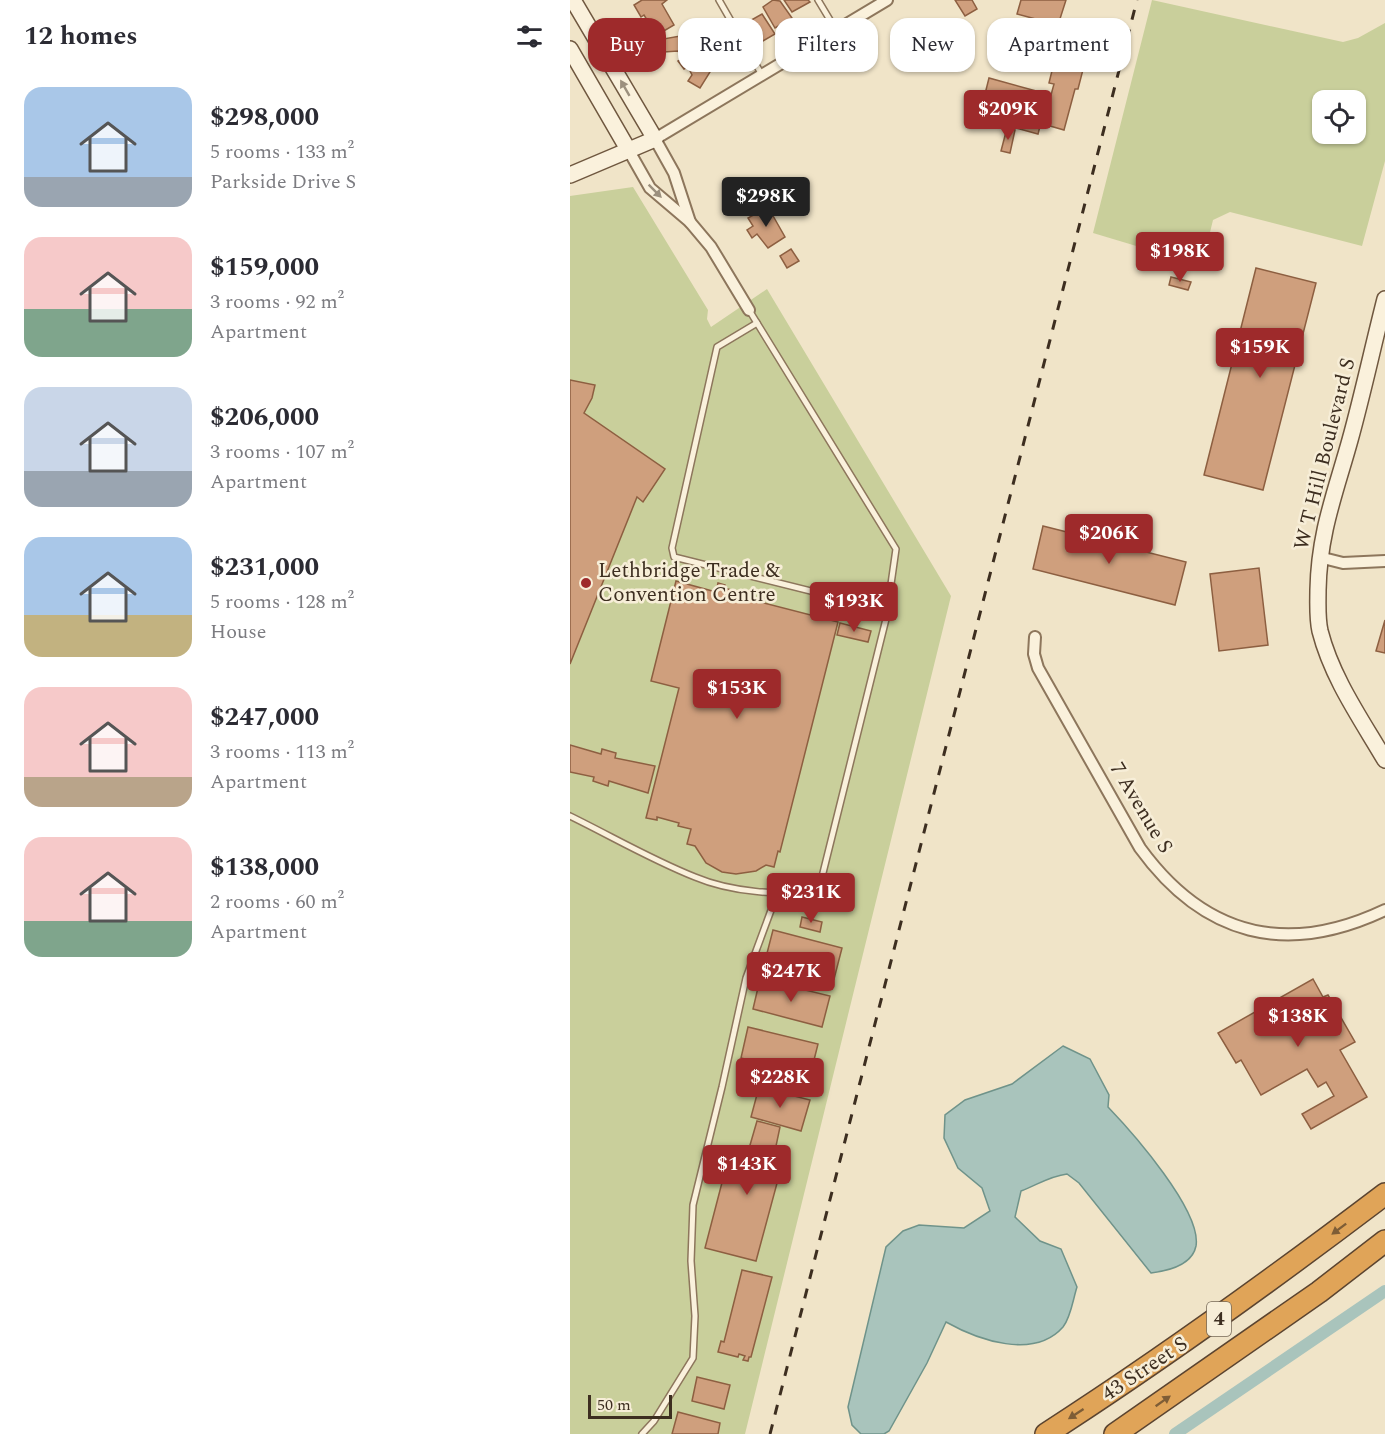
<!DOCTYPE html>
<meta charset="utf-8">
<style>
body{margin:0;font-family:Spectral,serif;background:#f7f7f7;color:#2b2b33;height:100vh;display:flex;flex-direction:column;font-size:22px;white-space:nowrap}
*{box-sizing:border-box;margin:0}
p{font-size:20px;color:#7c7c81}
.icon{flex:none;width:33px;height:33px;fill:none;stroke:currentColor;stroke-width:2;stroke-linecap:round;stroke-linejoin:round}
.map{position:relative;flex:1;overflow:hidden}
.details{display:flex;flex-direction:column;background:#fff;width:570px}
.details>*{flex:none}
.top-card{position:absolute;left:18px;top:18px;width:570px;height:54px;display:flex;gap:12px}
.buttons{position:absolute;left:742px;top:90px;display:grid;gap:12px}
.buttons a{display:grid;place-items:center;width:54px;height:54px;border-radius:12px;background:#fff;box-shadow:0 2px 4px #0004;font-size:30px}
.scale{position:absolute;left:18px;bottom:15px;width:84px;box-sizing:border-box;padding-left:6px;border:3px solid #3d2e20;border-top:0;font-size:16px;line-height:21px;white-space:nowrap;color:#3d2e20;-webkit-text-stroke:4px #f7eed8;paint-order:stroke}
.price{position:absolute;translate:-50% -51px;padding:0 14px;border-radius:6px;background:#9e2a2b;color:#fff;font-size:20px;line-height:39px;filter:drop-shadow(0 2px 3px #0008)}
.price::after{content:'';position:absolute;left:50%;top:36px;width:18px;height:14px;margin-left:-9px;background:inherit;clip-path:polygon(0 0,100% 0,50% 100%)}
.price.active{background:#222;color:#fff}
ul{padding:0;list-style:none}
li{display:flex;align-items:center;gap:18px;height:150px;padding:0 24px}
li span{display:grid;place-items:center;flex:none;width:168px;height:120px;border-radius:18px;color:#555}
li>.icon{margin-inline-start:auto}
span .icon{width:72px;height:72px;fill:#fffc;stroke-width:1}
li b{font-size:26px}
h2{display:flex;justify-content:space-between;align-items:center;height:72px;padding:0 24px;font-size:26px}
.tag{padding:0 21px;border-radius:18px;background:#fff;box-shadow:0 2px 4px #0004;font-size:21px;line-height:54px}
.tag.active{background:#9e2a2b;color:#fff}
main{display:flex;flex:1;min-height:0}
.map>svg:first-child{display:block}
</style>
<main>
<section class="details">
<h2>12 homes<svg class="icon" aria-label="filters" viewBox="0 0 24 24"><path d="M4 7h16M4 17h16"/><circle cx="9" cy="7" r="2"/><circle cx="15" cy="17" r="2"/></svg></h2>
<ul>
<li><span style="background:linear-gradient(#a9c7e8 75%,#9aa5b1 0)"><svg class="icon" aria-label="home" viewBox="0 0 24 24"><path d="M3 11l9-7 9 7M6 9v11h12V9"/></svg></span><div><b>$298,000</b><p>5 rooms · 133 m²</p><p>Parkside Drive S</p></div></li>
<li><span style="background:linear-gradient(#f6c9c9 60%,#7fa58c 0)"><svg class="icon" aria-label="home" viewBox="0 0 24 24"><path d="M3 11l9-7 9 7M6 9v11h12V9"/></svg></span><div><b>$159,000</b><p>3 rooms · 92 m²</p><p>Apartment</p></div></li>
<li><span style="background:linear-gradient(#c9d6e8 70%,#9aa5b1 0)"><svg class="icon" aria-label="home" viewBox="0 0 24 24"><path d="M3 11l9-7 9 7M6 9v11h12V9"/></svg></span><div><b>$206,000</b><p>3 rooms · 107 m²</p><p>Apartment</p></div></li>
<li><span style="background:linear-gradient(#a9c7e8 65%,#c2b280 0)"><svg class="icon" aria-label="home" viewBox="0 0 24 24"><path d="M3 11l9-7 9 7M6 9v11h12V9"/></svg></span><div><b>$231,000</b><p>5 rooms · 128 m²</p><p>House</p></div></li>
<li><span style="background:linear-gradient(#f6c9c9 75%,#b9a48a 0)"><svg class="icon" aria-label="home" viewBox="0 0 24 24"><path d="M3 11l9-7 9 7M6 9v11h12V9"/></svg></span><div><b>$247,000</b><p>3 rooms · 113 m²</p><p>Apartment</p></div></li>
<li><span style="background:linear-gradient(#f6c9c9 70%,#7fa58c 0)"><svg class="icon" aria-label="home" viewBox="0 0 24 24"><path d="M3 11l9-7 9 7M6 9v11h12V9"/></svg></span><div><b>$138,000</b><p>2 rooms · 60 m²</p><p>Apartment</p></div></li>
</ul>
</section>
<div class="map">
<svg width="815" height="1434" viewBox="0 0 815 1434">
<rect width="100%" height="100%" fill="#f0e4c8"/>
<g fill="#c9cf9b" fill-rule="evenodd">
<path d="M 582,0 L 773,42 L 788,38 L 815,23 L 815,161 L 792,246 L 660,212 L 643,220 L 634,257 L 623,263 L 523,233 ZM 786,100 L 786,134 L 753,134 L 753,100 Z"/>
<path d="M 63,187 L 138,310 L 137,319 L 141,327 L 197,289 L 381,596 L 175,1434 L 0,1434 L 0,196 Z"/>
</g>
<path fill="#a9c4bc" stroke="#6f938a" stroke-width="1.5" d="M 493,1046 L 520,1059 L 539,1095 L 538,1107 C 562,1132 632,1211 626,1246 C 622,1266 597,1271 581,1273 L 509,1183 L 497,1174 C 480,1176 467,1185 451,1191 L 445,1217 L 470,1241 L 491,1249 L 507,1287 C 503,1299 501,1317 493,1327 C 464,1360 408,1340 376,1322 L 357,1363 L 319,1431 L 314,1434 L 291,1434 L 282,1425 L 278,1407 L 316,1247 L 333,1231 L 349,1225 L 394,1228 L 420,1211 L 412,1188 L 388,1168 L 374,1138 L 375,1115 L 395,1100 L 442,1084 Z"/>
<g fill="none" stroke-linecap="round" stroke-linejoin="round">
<path stroke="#a9c4bc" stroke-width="12" d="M 605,1434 L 815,1291"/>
</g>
<g fill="#cf9f7d" stroke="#8d5f41" stroke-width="1.5">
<path d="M 72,0 L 97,0 L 92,4 L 104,25 L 82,38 L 74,25 L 79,23 L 74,15 L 71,17 L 64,5 Z"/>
<path d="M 203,0 L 210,1 L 222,18 L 205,28 L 193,7 Z"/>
<path d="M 214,0 L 238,0 L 240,2 L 222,12 Z"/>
<path d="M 385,0 L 402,0 L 407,9 L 395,16 Z"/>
<path d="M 451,0 L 496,0 L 488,25 L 447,14 Z"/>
<path d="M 192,14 L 205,34 L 193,41 L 188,32 L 183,35 L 176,23 Z"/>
<path d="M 515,24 L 524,27 L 508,89 L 505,89 L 494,130 L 473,124 L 478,104 L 476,103 L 468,134 L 409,118 L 419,78 L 481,95 L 484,84 L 479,83 L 492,30 L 513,35 Z"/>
<path d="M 116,35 L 119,36 L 123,52 L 128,51 L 131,57 L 128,61 L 131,66 L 140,72 L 130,88 L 118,81 L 122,75 L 118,67 L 114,69 L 108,61 L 113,59 L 108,51 L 94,52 L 93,39 Z"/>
<path d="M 437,128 L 445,130 L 440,153 L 431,151 Z"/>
<path d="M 198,207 L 215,237 L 198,248 L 187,234 L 182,238 L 177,230 L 183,226 L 178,218 Z"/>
<path d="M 221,249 L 229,261 L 217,268 L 210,256 Z"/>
<path d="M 686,268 L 746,283 L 693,490 L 634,475 Z"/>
<path d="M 601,277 L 621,282 L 618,290 L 599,285 Z"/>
<path d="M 0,380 L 25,385 L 22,398 L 14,413 L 95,469 L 73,502 L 67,497 L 0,664 Z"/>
<path d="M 473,526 L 616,562 L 605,605 L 463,569 Z"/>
<path d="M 689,568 L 698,645 L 649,651 L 640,574 Z"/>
<path d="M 106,581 L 146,592 L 148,583 L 155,585 L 154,588 L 176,594 L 177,591 L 184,592 L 182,600 L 268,622 L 210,852 L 208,851 L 204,867 L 196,865 L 186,871 L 166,874 L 152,872 L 136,863 L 125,846 L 117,844 L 121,829 L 108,826 L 109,823 L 87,817 L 87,820 L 76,818 L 109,688 L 81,681 Z"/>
<path d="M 815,620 L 815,653 L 806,651 Z"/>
<path d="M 270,623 L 301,631 L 298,642 L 267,635 Z"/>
<path d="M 0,745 L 31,754 L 32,749 L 46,753 L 45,758 L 85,766 L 78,793 L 39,781 L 38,786 L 23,781 L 24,777 L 0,772 Z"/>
<path d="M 232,917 L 252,922 L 250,932 L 230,927 Z"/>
<path d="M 203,930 L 272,948 L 264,979 L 195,961 Z"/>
<path d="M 190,979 L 260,996 L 252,1027 L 183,1009 Z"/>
<path d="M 743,979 L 753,997 L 758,995 L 785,1042 L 770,1050 L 797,1097 L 741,1129 L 732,1114 L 764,1096 L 756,1082 L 748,1087 L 737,1069 L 691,1095 L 671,1060 L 666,1063 L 648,1033 Z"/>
<path d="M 178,1027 L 248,1044 L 240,1076 L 171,1058 Z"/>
<path d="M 189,1087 L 240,1100 L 231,1131 L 181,1117 Z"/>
<path d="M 187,1121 L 210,1127 L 206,1146 L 209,1147 L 208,1155 L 202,1158 L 213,1161 L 186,1261 L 135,1248 L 161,1148 L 178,1152 Z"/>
<path d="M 172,1270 L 202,1277 L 181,1357 L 179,1357 L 178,1361 L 173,1360 L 175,1356 L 169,1354 L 168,1357 L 148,1352 L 151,1341 L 154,1342 Z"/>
<path d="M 127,1377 L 160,1385 L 154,1409 L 122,1401 Z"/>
<path d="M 108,1412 L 150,1423 L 148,1434 L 102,1434 Z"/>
</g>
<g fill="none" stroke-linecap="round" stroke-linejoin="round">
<g stroke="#8d765c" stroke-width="8">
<g id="lane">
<path d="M 149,0 L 192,75"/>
<path d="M 248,0 L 266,30"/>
<path d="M 187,323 L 147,347 L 102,548 L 104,557 L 317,610"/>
<path d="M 0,816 C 41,836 82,860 125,877 C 163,893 207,894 248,893 L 316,619 L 326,549 L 179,310"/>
<path d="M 72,1434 L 84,1421 L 123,1358 L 125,1316 L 121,1261 L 123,1205 L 152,1087 L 176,978 L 207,894"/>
</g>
</g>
<g stroke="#8d765c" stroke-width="14">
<g id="street">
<path d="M 59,151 L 80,188 L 120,222 L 141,247 L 179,310"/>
<path d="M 120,222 L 104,173 L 85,139 L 317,0"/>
<path d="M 749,557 L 773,563 L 815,561"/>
<path d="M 465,637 L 464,654 L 468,668 L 570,848 C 634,936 716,957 815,910"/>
</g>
</g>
<g stroke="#6f573f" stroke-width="18">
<g id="secondary">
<path d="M 0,49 L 59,151"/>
<path d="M 0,175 L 85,139 L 3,0"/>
<path d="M 815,299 C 803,346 793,393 780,440 C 765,494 749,533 748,590 C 748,603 747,618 750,631 C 762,678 791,719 815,760"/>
</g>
</g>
<g stroke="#5b4430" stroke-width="24">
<g id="highway">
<path d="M 476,1434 C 594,1358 703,1279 815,1194"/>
<path d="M 545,1434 L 749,1292 L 815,1241"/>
</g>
</g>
<use href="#lane" stroke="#faf1dc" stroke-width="5"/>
<use href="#street" stroke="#faf1dc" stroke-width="10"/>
<use href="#secondary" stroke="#faf1dc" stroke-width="15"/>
<use href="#highway" stroke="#e0a458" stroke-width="21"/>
<path stroke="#3d2e20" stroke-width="3" stroke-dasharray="10 10" stroke-linecap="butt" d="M 200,1434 L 567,0"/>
</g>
<defs><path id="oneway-solid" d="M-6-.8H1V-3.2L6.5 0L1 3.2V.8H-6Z" transform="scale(1.5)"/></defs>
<g fill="#9c907e">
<use href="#oneway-solid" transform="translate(55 88) rotate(-120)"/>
<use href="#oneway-solid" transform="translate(85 191) rotate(45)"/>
</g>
<g fill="#7e5d36">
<use href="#oneway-solid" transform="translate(769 1229) rotate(143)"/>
<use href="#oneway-solid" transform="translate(593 1401) rotate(-35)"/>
<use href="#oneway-solid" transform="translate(506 1414) rotate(147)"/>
</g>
<circle fill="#9e2a2b" stroke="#f7eed8" stroke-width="2" cx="16" cy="583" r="6"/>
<g text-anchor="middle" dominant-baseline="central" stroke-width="5" stroke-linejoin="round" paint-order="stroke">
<rect fill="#f7eed8" stroke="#756857" stroke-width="1.5" x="637" y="1302" width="24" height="34" rx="4.5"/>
<g font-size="20" font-weight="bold" fill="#3d2e20">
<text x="649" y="1319">4</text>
</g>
<g font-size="21" fill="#3d2e20" stroke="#f7eed8">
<text transform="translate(755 454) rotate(-76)">W T Hill Boulevard S</text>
<text transform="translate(571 808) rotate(59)">7 Avenue S</text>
<text transform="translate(575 1369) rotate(-34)">43 Street S</text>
</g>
<g font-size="21" fill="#3d2e20" stroke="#f7eed8" text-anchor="start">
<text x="28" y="571">Lethbridge Trade &amp;<tspan x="28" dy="24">Convention Centre</tspan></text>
</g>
</g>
</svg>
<div class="buttons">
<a><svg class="icon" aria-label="locate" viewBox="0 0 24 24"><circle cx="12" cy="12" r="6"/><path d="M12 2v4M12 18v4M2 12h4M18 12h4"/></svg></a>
</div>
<div class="scale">50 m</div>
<b class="price" style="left:438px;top:141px">$209K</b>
<b class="price active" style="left:196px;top:228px">$298K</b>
<b class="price" style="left:610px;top:283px">$198K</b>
<b class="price" style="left:690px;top:379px">$159K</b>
<b class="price" style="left:539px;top:565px">$206K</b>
<b class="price" style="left:284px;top:633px">$193K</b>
<b class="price" style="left:167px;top:720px">$153K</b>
<b class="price" style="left:241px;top:924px">$231K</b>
<b class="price" style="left:221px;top:1003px">$247K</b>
<b class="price" style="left:728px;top:1048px">$138K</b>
<b class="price" style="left:210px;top:1109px">$228K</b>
<b class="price" style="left:177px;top:1196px">$143K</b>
<div class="top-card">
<a class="tag active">Buy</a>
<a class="tag">Rent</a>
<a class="tag">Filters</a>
<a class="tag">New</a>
<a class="tag">Apartment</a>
</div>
</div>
</main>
